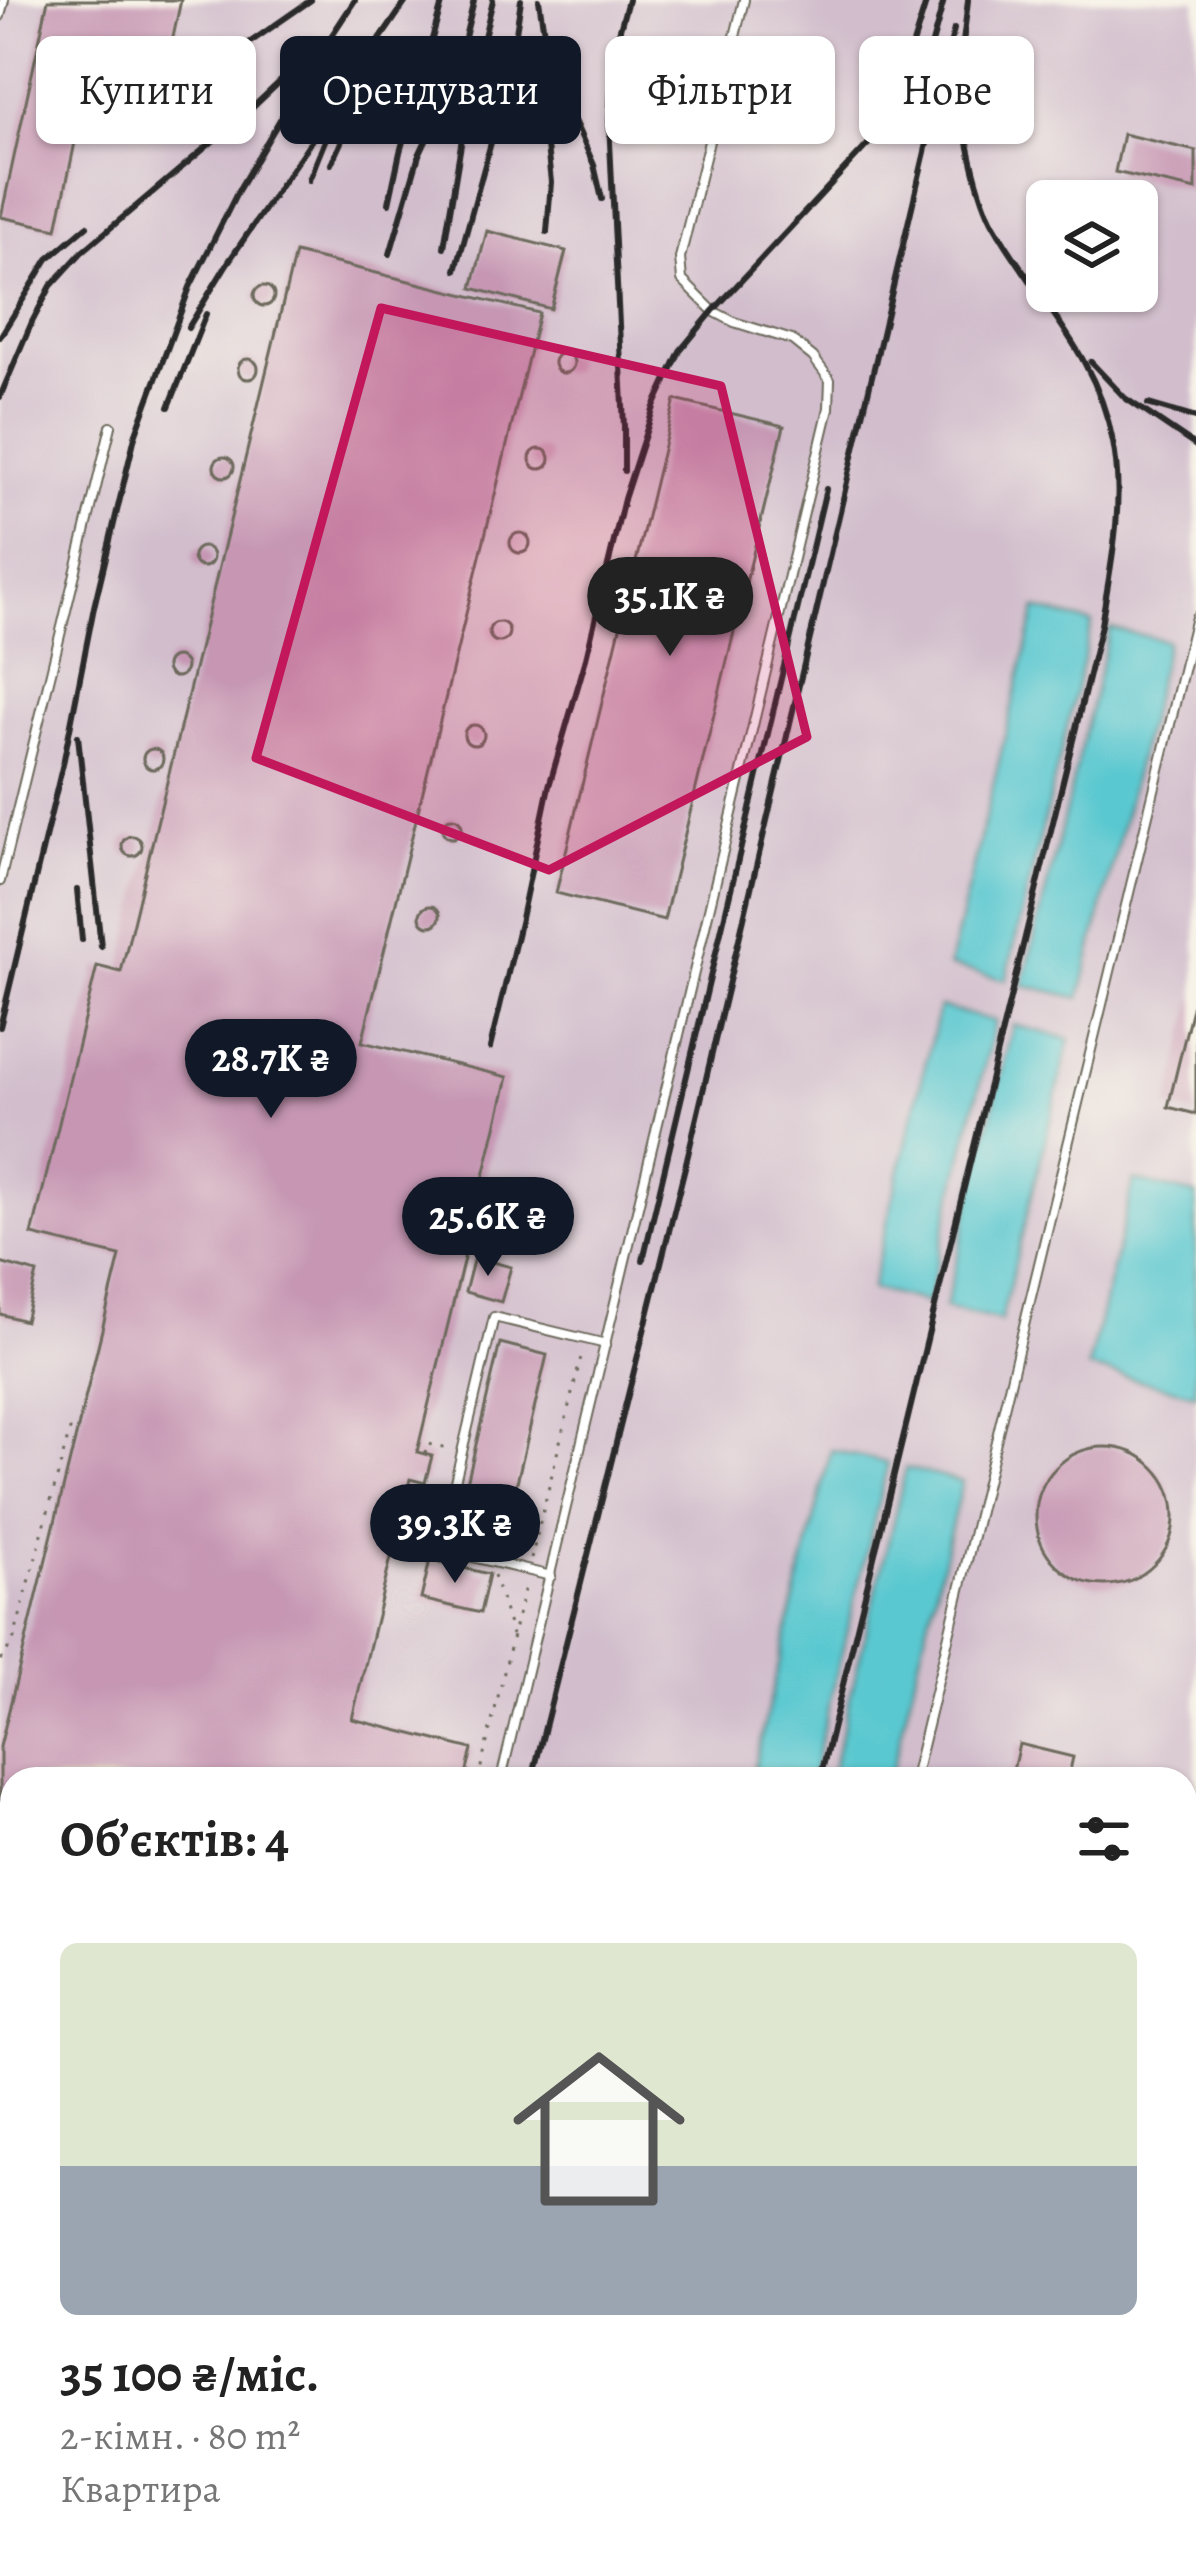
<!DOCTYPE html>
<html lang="uk">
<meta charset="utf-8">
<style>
body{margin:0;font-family:Alegreya,serif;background:#f2f2f2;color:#222;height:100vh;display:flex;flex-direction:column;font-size:45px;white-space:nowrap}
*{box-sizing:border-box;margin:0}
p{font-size:39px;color:#767676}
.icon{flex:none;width:66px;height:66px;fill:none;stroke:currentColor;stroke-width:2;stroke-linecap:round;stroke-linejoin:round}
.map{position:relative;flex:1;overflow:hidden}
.panel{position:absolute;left:0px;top:1767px;width:1197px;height:807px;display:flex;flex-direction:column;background:#fff;border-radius:36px 36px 0 0;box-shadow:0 3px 9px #0004}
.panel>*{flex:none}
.banner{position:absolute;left:36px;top:36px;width:1125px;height:108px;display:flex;gap:24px}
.fabs{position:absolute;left:1026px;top:180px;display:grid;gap:24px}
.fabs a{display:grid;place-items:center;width:132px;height:132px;border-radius:18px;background:#fff;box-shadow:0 3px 9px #0004;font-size:60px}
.price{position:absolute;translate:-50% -102px;padding:0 27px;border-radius:42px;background:#111827;color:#fff;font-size:39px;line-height:78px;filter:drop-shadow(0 3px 6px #0008)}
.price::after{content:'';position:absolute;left:50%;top:72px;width:36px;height:27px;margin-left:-18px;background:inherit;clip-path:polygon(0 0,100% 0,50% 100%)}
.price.selected{background:#222;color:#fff}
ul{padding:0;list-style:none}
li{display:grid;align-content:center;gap:24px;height:636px;padding:0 60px}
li+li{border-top:3px solid #e0e0e0}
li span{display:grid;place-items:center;height:372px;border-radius:18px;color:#555}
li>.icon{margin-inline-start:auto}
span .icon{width:216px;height:216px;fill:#fffc;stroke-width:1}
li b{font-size:51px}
h2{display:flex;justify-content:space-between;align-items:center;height:144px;padding:0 60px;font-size:51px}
.chip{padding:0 42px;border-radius:18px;background:#fff;box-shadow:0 3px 9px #0004;font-size:42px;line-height:108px}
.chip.selected{background:#111827;color:#fff}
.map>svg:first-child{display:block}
</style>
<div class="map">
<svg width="1196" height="2573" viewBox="0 0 1196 2573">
<rect width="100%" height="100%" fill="#f7f3e8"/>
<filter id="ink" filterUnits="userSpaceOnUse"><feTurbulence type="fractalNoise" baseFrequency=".00833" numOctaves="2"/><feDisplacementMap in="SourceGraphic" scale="24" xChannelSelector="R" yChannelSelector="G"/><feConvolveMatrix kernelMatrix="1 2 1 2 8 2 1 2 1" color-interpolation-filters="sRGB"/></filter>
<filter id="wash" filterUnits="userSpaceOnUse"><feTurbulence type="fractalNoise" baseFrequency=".004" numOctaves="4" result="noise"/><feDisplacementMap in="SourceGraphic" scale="48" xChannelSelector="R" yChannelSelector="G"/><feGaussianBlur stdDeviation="2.7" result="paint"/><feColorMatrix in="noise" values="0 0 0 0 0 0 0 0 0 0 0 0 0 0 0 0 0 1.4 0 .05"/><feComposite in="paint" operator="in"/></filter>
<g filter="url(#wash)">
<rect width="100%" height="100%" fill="#e8e0bb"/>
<path fill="#d1bdcc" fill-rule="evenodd" d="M 0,0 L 1196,0 L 1196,2573 L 0,2573 ZM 1047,201 L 1137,201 L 1137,291 L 1047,291 ZM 12,1779 L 1185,1779 L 1185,2562 L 12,2562 Z"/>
<g fill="#5ac8d0" stroke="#427a7e" stroke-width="3">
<path d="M 1036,609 L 1092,623 L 1006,980 L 949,966 Z"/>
<path d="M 1110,628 L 1167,641 L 1080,998 L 1023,985 Z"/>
<path d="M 939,1007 L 995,1021 L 927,1303 L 871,1289 Z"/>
<path d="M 1013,1025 L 1070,1039 L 1001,1321 L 945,1308 Z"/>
<path d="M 1134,1180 L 1196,1195 L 1196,1394 L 1088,1368 Z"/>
<path d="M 831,1450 L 888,1463 L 811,1779 L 751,1779 Z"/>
<path d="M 906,1468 L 962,1482 L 890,1779 L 830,1779 Z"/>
</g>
<g id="blocks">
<g fill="#c696b3">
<path d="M 48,0 L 181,0 L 169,56 L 137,49 L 126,97 L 109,93 L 102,128 L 79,123 L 57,229 L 1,217 Z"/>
<path d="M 1123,134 L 1196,151 L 1196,190 L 1115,172 Z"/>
<path d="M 487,231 L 566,251 L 551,309 L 472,288 Z"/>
<path d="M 295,253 L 539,313 L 362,1042 L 508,1077 L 417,1452 L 432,1456 L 425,1483 L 410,1479 L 352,1719 L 472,1749 L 465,1779 L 12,1779 L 12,2562 L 150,2562 L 147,2573 L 0,2573 L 0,1747 L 120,1256 L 32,1235 L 97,966 L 121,972 Z"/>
<circle cx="264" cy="296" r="10"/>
<circle cx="564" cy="363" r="10"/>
<circle cx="248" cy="369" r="10"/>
<path d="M 675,400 L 784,426 L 664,920 L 556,893 Z"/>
<circle cx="540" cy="459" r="10"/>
<circle cx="224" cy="467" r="10"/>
<circle cx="520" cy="543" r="10"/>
<circle cx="203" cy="557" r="10"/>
<circle cx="499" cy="632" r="10"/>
<circle cx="176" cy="667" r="10"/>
<circle cx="474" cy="735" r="10"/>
<circle cx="153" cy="759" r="10"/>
<circle cx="452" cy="828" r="10"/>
<circle cx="132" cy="846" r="10"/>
<circle cx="430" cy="916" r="10"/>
<path d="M 1194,1000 L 1196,1000 L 1196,1114 L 1168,1107 Z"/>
<path d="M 474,1257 L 511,1267 L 501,1302 L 465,1292 Z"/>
<path d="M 0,1263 L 37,1273 L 25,1321 L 0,1314 Z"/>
<path d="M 500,1343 L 547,1355 L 500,1554 L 453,1542 Z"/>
<circle cx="1105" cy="1516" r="69"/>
<path d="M 430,1560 L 489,1574 L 480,1613 L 421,1599 Z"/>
<path d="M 1019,1744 L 1073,1757 L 1068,1779 L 1011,1779 Z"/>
<path d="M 1196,2055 L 1196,2094 L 1185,2096 L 1185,2057 Z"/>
<path d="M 1186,2511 L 1196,2513 L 1196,2550 L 1185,2547 Z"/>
<path d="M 623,2562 L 672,2562 L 669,2573 L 620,2573 Z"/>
<path d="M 756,2562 L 777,2562 L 775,2573 L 753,2573 Z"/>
</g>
</g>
</g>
<g filter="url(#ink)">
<use href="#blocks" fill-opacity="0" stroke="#6d6a5d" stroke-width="3"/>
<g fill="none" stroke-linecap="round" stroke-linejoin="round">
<g stroke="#6d6a5d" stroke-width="12">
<g id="service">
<path d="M 0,16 L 4,0"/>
<path d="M 0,881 L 111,426"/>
<path d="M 551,1576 L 439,1549 L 494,1317 L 606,1344"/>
<path d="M 501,1779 L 829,408 L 830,380 L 813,357 L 792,340 L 734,322 L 713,311 L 682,280 L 680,258 L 744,0"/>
<path d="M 914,1779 L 1196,617"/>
<path d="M 1185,2022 L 1196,2020"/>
<path d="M 309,2573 L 312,2562"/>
<path d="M 706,2573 L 709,2562"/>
<path d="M 983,2573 L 986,2562"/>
</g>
</g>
<g stroke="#6d6a5d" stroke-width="20">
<path id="minor" d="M 1185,1951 L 1196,1950"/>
</g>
<g stroke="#6d6a5d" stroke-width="3" stroke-dasharray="3 9" stroke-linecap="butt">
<path d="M 425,1454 L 427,1444 L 448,1448"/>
<path d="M 531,1559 L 582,1353"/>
<path d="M 494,1575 L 512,1635"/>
<path d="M 0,1660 L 13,1642 L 71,1426 L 78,1428"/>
<path d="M 478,1779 L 525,1586"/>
<path d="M 285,2573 L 288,2562"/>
</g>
<use href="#service" stroke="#fff" stroke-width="8"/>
<use href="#minor" stroke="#fff" stroke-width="15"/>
<g stroke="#2b2b2b" stroke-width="6">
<path d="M 539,0 L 544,33 L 563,96 L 594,165 L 602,199"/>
<path d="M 536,48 L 551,182 L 547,232"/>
<path d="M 930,51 L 944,0"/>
<path d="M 147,114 L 311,0"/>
<path d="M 331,164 L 376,66"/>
<path d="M 309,180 L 326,138"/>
<path d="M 389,203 L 400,152 L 443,0"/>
<path d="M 444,247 L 468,102 L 493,0"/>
<path d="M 390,254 L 419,155 L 455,79 L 474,0"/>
<path d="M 456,270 L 509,77 L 521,0"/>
<path d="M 188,328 L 227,264 L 407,0"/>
<path d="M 0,337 L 48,259 L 87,226"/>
<path d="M 1091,362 L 1125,398 L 1196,446"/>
<path d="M 0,397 L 32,322 L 51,286 L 82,252 L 251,109 L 304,59"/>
<path d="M 1148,404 L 1196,418"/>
<path d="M 169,407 L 206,314"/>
<path d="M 624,471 L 624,426 L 609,122 L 613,54 L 628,0"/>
<path d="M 78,736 L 101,946"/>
<path d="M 77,890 L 82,940"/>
<path d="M 0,1027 L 64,759 L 94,607 L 135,436 L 190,287 L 239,189 L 309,70 L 355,0"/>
<path d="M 490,1048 L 520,923 L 549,786 L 585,662 L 624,499 L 654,407 L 680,351 L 713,311 L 870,142 L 899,89 L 927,0"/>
<path d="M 643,1260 L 826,489"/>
<path d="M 532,1779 L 687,1159 L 954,29"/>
<path d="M 820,1779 L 1101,625 C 1111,566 1125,502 1113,442 C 1096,351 1037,301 994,225 C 977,195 963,128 961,92 C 959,62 965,30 968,0"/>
<path d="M 343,2573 L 346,2562"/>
</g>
</g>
</g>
<path fill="#c2185b" fill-opacity="0.2" stroke="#c2185b" stroke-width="9" stroke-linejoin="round" d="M 381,308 L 721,386 L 807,737 L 549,870 L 256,758 Z"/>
</svg>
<div class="fabs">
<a><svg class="icon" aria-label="layers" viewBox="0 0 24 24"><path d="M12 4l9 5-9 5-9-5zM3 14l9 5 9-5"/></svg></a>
</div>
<b class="price selected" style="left:670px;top:659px">35.1K ₴</b>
<b class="price" style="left:271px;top:1121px">28.7K ₴</b>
<b class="price" style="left:488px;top:1279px">25.6K ₴</b>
<b class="price" style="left:455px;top:1586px">39.3K ₴</b>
<div class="banner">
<a class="chip">Купити</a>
<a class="chip selected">Орендувати</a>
<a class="chip">Фільтри</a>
<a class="chip">Нове</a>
</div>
<section class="panel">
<h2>Об’єктів: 4<svg class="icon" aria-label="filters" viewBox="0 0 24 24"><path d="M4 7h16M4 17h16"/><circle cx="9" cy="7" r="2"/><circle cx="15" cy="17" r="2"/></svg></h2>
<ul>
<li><span style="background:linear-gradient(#dfe7d0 60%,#9aa5b1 0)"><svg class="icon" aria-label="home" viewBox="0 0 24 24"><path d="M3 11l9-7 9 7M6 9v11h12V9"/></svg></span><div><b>35 100 ₴/міс.</b><p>2-кімн. · 80 m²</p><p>Квартира</p></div></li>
</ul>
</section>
</div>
